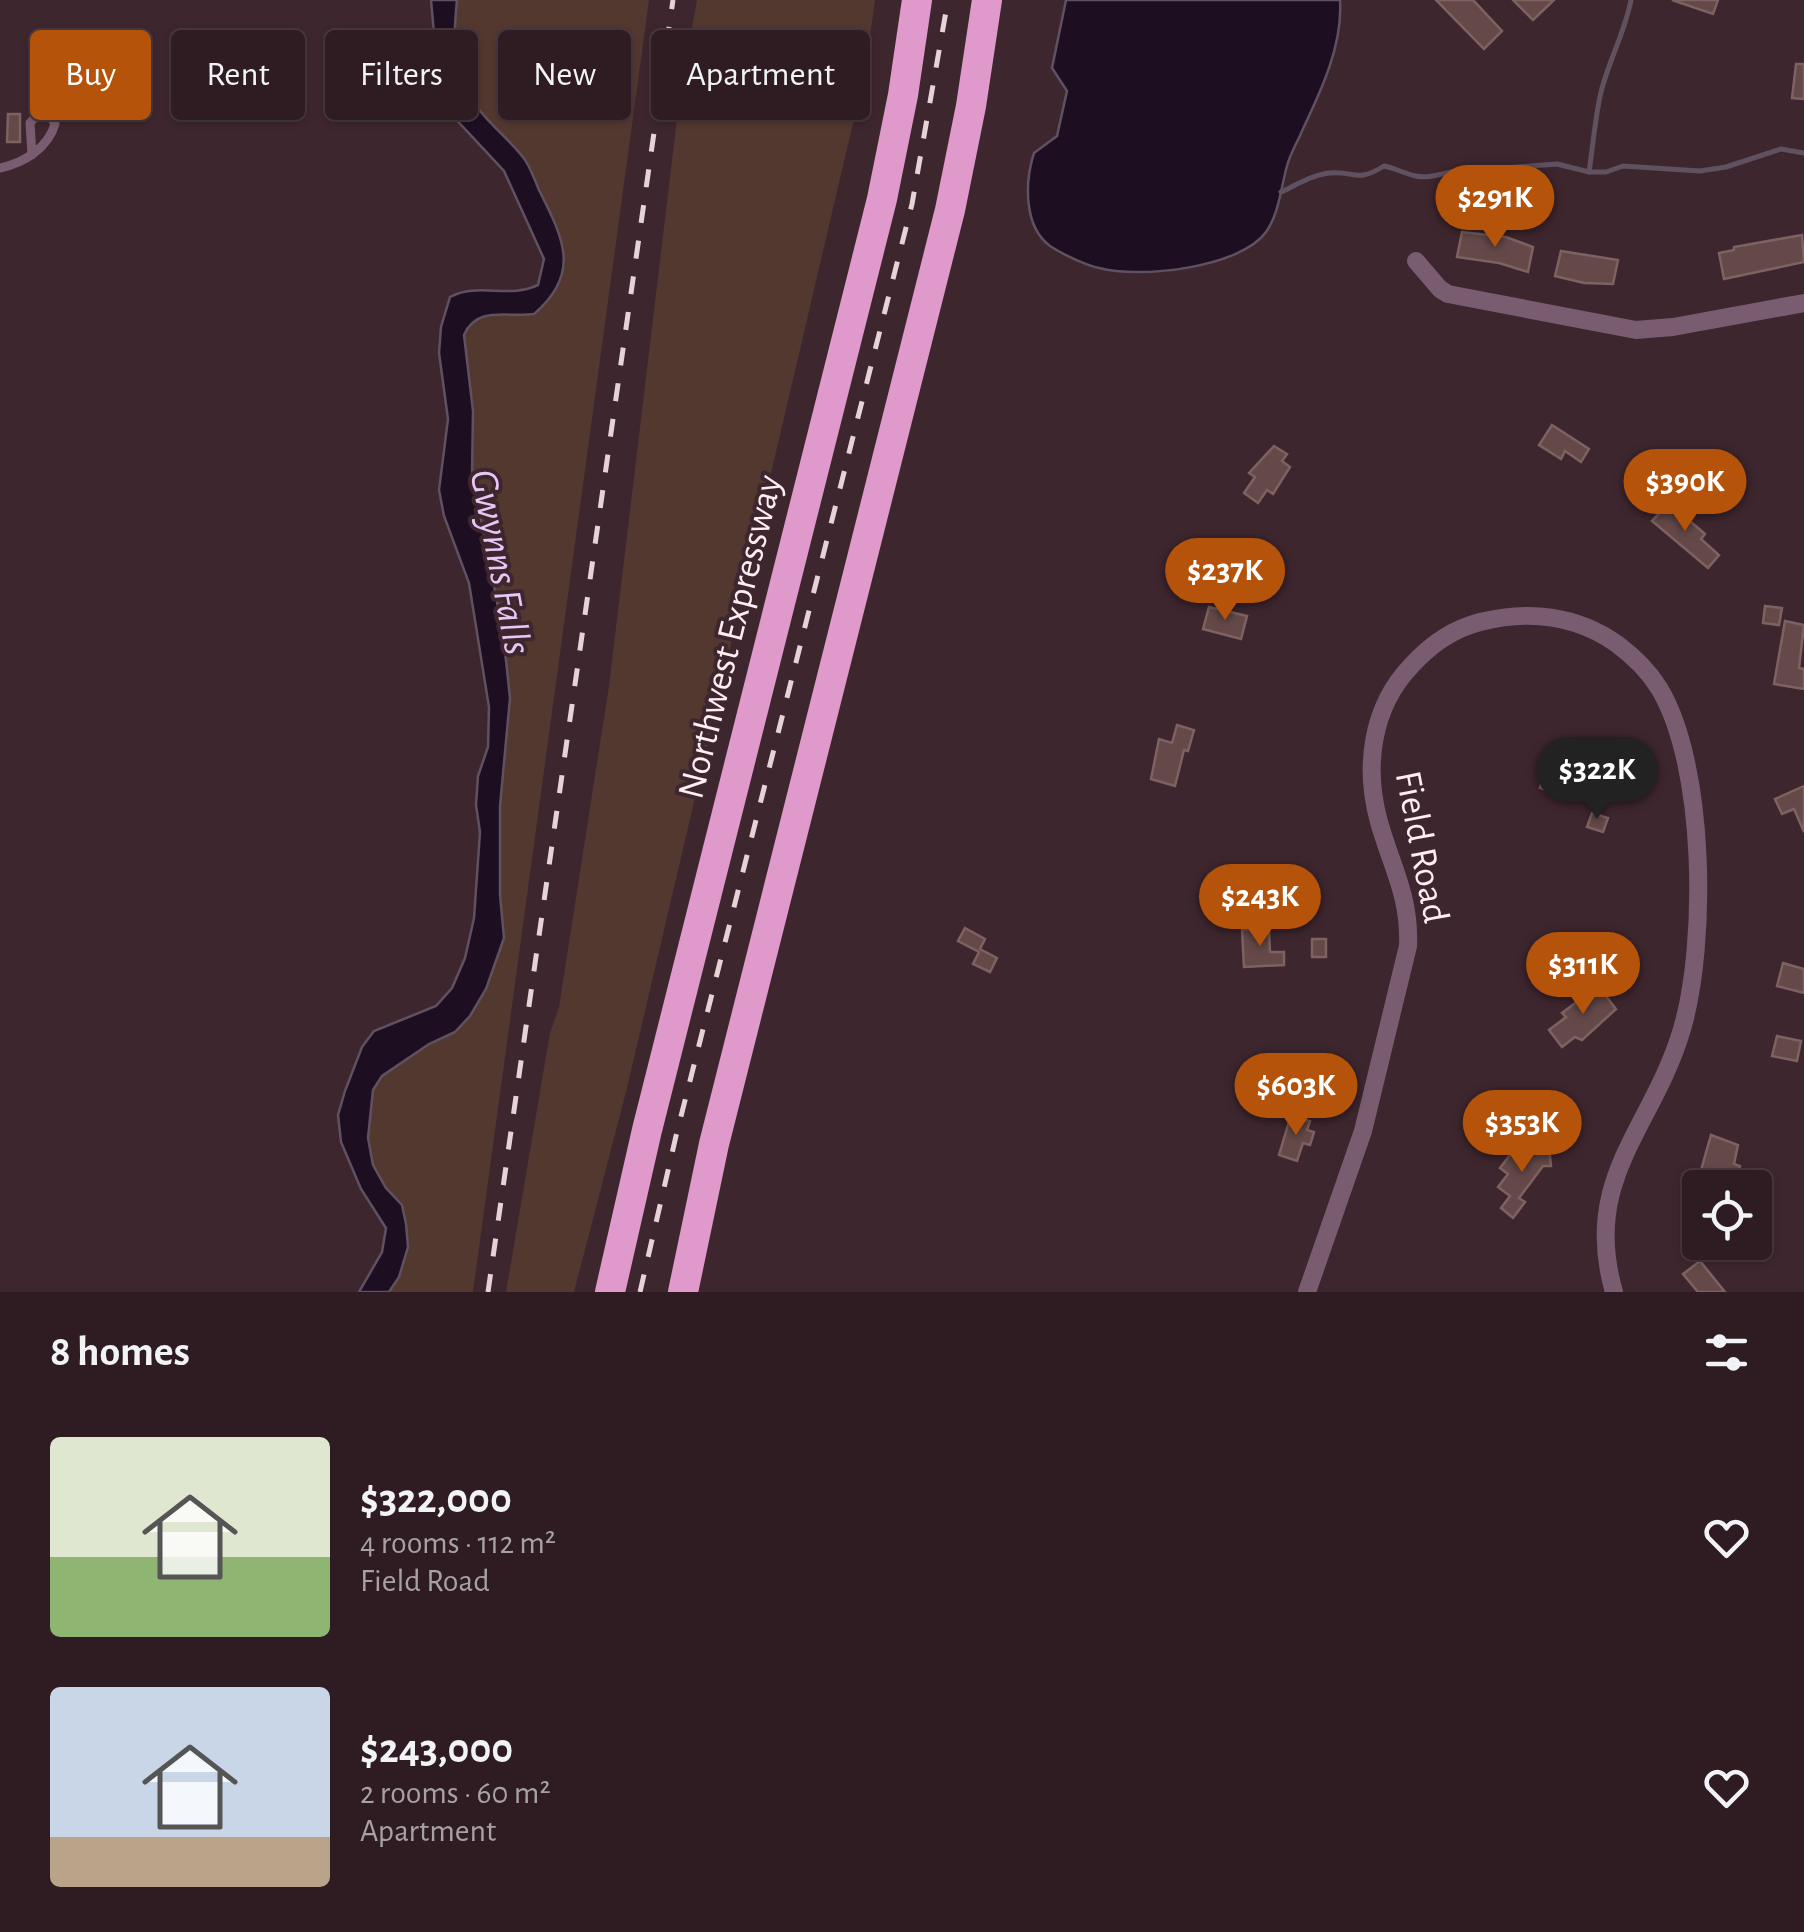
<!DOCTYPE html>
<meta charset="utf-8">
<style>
body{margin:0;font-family:"Alegreya Sans",sans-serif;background:#36252a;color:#f1f3f6;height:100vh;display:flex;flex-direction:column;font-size:38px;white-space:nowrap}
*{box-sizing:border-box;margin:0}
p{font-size:32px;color:#a7a1a5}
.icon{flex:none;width:55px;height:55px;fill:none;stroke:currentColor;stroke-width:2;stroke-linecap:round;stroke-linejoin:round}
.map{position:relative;height:1292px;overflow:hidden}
.drawer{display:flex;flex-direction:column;background:#2e1c22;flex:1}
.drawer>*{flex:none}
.banner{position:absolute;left:30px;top:30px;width:1000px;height:90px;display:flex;gap:20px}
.controls{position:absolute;left:1682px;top:1170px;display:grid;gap:20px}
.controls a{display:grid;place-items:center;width:90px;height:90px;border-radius:10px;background:#2e1c22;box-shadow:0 2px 8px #0004,0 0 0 2px #493a40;font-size:50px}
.price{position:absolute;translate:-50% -85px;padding:0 22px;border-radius:35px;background:#b45309;color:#fff;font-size:32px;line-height:65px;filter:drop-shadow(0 2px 5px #0008)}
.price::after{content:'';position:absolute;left:50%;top:60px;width:30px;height:22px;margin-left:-15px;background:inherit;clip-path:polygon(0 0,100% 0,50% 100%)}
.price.current{background:#222;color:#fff}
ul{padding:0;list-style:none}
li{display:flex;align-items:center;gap:30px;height:250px;padding:0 50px}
li span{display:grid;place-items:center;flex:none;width:280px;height:200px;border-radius:10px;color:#555}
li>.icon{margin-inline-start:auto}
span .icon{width:120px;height:120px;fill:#fffc;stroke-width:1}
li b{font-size:42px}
h2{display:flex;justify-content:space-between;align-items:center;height:120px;padding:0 50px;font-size:42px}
.pill{padding:0 35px;border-radius:10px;background:#2e1c22;box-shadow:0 2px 8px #0004,0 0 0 2px #493a40;font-size:35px;line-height:90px}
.pill.current{background:#b45309;color:#fff}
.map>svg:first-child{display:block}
</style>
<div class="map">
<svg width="1804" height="1292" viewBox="0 0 1804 1292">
<rect width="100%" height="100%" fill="#3e262e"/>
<g fill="#533830">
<path d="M 457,0 L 649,0 L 473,1292 L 389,1292 L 399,1277 L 408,1247 L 406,1224 L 402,1205 L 386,1188 L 373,1165 L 368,1138 L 373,1090 L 382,1076 L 429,1044 L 455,1032 L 470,1016 L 486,989 L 504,938 L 500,895 L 500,806 L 510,698 L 503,632 L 472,475 L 473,411 L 464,335 C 477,305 508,318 534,314 C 581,274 563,236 539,190 C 533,179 530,165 522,155 C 501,130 477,117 464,84 C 453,55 454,30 457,0 Z"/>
<path d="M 697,0 L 875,0 L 865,72 L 627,1088 L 574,1292 L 506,1292 L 550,1033 L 559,1007 L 609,686 L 680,94 Z"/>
</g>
<g fill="#1d0e22" stroke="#605160" stroke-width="2.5">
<path d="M 431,0 L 457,0 C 454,30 452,55 464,84 C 478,117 501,130 522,156 C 530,165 534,179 539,190 C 563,238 582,273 534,314 C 508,318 477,305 464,335 L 473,411 L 472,475 L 503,632 L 510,698 L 500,806 L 500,895 L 504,938 L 486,989 L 470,1016 L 455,1032 L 429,1044 L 382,1076 L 373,1090 L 368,1138 L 373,1165 L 386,1188 L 402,1205 L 406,1224 L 408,1247 L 399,1277 L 389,1292 L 359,1292 L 382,1252 L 386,1228 L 361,1189 L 341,1142 L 338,1115 L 345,1091 L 362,1047 L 374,1031 L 436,1006 L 452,988 L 465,958 L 474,918 L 480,832 L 476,805 L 478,776 L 488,747 L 489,707 L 469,583 L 444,516 L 439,490 L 448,419 L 439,353 L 441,327 L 450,297 C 478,282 509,299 538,285 L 544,259 L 504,171 L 452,115 L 438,78 Z"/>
<path d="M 1066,0 L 1340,0 C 1343,45 1321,91 1302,131 C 1297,143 1290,154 1287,166 C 1281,187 1279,214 1266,232 C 1240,268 1139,279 1099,268 C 1085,265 1062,254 1050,246 C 1023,226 1025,181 1034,153 L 1057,136 L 1067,91 L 1052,68 Z"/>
<path d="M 1607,767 L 1620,772 L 1616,790 L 1606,799 L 1601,797 L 1604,786 L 1603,773 Z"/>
</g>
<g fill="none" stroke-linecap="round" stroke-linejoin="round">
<g stroke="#605160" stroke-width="5">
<path d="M 1589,172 C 1593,146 1595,118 1601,92 C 1609,60 1625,32 1631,0"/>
<path d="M 1281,192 C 1296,185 1312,175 1329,173 C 1355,170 1355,184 1384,166 C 1395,168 1405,174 1416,176 C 1433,180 1449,169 1466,171 L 1473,178 L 1493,176 L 1503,168 L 1557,164 L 1589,172 L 1606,172 L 1623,166 L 1700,171 L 1726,167 L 1781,149 L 1804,153"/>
</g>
</g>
<g fill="#654949" stroke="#7e6161" stroke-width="2.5">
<path d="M 1436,0 L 1473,0 L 1502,31 L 1484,49 Z"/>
<path d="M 1513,0 L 1554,0 L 1533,20 Z"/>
<path d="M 1672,0 L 1718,0 L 1713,14 Z"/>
<path d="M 1796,64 L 1804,64 L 1804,99 L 1792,98 Z"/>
<path d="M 115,81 L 115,87 L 135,87 L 136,100 L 45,102 L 45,88 L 66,87 L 66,82 Z"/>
<path d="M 8,114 L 20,114 L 20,142 L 7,142 Z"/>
<path d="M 1462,232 L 1506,237 L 1533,247 L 1528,272 L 1499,263 L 1457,257 Z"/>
<path d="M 1802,235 L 1804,262 L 1724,279 L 1719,253 L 1734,250 L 1734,247 Z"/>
<path d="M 1561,251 L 1618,260 L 1613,284 L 1584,283 L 1555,276 Z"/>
<path d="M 1552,425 L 1589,449 L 1581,462 L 1565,451 L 1561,459 L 1539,445 Z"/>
<path d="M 1274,446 L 1287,454 L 1282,461 L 1290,467 L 1273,494 L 1267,490 L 1258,503 L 1244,493 L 1255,477 L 1249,473 Z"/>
<path d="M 1669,503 L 1705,534 L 1701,539 L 1719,555 L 1708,568 L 1652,521 Z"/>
<path d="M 1765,606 L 1782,608 L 1779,625 L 1763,623 Z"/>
<path d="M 1209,607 L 1247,616 L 1241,639 L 1203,629 Z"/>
<path d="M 1785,621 L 1804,625 L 1799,668 L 1804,669 L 1804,689 L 1774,684 Z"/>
<path d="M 1177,725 L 1194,730 L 1188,751 L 1184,750 L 1175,786 L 1151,779 L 1159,739 L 1172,743 Z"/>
<path d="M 1575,746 L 1601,754 L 1586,801 L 1540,788 L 1546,769 L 1566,775 Z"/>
<path d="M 1804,786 L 1804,832 L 1794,809 L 1782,814 L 1775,799 Z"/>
<path d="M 1592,813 L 1608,818 L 1603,832 L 1587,827 Z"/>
<path d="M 965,928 L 985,939 L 980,949 L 997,958 L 990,972 L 973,964 L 979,952 L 958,941 Z"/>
<path d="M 1269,928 L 1270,952 L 1284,952 L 1284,965 L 1244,967 L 1242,930 Z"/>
<rect x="1312" y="939" width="14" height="18"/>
<path d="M 1783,963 L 1804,969 L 1804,993 L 1777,986 Z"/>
<path d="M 1598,986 L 1616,1009 L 1582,1040 L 1575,1037 L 1562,1047 L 1549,1030 L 1566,1017 L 1562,1013 Z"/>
<path d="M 1777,1036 L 1801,1041 L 1797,1061 L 1772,1056 Z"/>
<path d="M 1291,1115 L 1310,1121 L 1307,1130 L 1314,1132 L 1310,1145 L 1303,1143 L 1297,1161 L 1279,1155 Z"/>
<path d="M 1711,1135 L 1738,1145 L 1734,1164 L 1740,1166 L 1735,1188 L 1696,1188 Z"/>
<path d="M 1549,1147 L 1551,1166 L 1543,1166 L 1519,1198 L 1525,1202 L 1513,1218 L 1501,1208 L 1510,1196 L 1498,1187 L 1508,1174 L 1500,1168 L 1513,1151 Z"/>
<path d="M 1700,1261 L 1725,1292 L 1698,1292 L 1683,1274 Z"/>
</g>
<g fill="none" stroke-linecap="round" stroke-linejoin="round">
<path stroke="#795c70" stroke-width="9" d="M 0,168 C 24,163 48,148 55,124 L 49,114 L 37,115 L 30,123 L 32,155"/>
<g stroke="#795c70" stroke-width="18">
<path d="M 1416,261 L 1440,289 L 1448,294 L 1636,330 L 1673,327 L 1804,303"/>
<path d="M 1307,1292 L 1363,1131 L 1408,946 C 1410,896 1392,868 1379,822 C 1364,768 1371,708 1411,666 C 1429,646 1453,629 1480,622 C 1528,610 1576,615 1617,644 C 1633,656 1648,670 1659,688 C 1706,765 1707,944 1682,1029 C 1653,1128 1581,1178 1614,1292"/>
</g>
<g stroke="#df9acb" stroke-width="30">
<path d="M 610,1292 L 647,1130 L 882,199 L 903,95 L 917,0"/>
<path d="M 683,1292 L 714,1144 L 950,210 L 971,106 L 987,0"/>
</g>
<g stroke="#e5d3d8" stroke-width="5" stroke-dasharray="18 18" stroke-linecap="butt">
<path d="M 488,1292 L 673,0"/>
<path d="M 640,1292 L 676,1136 L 912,204 L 948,0"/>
</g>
</g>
<g text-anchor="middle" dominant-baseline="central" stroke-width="8" stroke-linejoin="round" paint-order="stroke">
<g font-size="38" fill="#feedf2" stroke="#3e262e">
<text transform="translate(731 637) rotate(-76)">Northwest Expressway</text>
<text transform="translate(1421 847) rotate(79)">Field Road</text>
</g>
<g font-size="40" font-style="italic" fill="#e9c6f6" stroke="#3e262e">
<text transform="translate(500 562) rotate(79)">Gwynns Falls</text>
</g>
</g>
</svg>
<div class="controls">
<a><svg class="icon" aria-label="locate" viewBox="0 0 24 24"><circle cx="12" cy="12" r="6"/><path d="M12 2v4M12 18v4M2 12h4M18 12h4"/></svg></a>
</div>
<b class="price" style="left:1495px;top:250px">$291K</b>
<b class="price" style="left:1685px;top:534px">$390K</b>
<b class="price" style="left:1225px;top:623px">$237K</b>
<b class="price current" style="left:1597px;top:822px">$322K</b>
<b class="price" style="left:1260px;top:949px">$243K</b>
<b class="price" style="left:1583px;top:1017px">$311K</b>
<b class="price" style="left:1296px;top:1138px">$603K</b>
<b class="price" style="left:1522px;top:1175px">$353K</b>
<div class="banner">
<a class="pill current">Buy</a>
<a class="pill">Rent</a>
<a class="pill">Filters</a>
<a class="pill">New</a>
<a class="pill">Apartment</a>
</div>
</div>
<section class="drawer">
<h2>8 homes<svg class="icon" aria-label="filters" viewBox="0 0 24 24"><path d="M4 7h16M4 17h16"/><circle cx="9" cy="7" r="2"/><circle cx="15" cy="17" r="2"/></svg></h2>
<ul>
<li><span style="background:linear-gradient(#dfe7d0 60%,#8fb573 0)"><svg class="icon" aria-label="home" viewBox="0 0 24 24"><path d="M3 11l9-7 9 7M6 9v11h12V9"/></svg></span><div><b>$322,000</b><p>4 rooms · 112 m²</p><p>Field Road</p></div><svg class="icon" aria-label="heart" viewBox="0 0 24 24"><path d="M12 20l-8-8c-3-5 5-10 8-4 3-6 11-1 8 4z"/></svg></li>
<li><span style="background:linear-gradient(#c9d6e8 75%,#b9a48a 0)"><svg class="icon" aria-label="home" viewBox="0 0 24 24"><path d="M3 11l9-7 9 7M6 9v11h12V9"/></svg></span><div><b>$243,000</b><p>2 rooms · 60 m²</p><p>Apartment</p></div><svg class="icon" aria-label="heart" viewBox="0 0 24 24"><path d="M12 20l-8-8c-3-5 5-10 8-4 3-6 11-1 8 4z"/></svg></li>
</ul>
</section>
